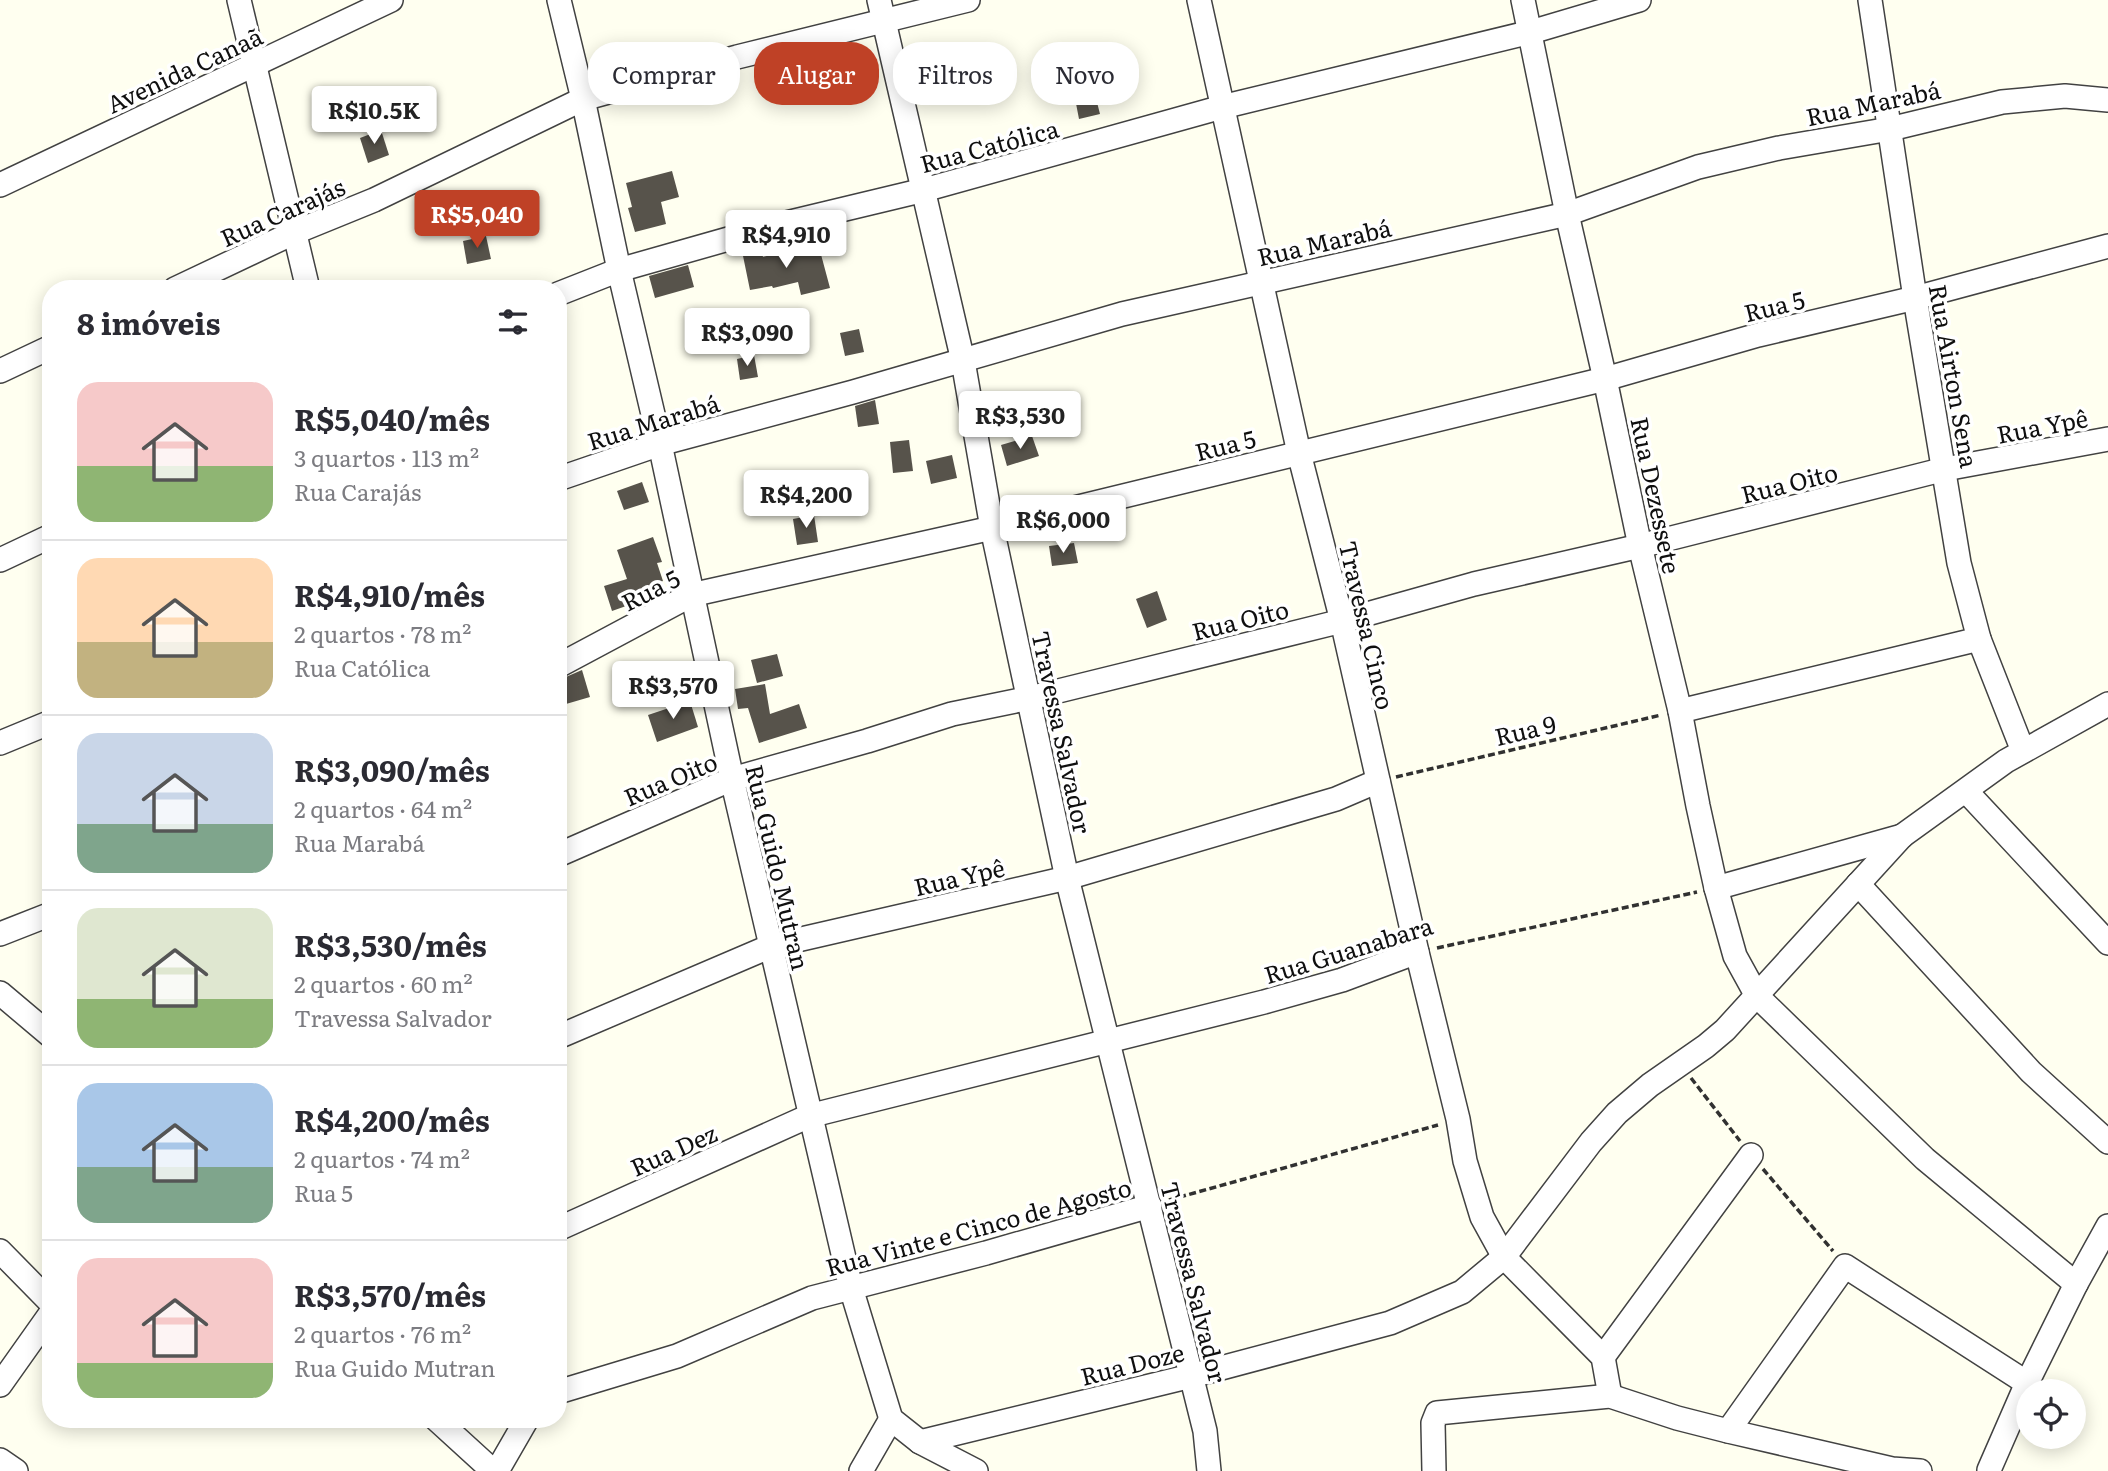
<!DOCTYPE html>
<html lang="pt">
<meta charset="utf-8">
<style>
body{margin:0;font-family:Literata,serif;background:#f2f2f3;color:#2b2b33;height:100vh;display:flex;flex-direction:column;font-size:26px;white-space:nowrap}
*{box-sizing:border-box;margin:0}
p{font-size:23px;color:#7c7c81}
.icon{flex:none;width:38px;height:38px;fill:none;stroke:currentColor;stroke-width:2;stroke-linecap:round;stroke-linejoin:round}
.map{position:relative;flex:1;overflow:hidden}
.details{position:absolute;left:42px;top:280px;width:525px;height:1148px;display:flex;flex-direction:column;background:#fff;border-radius:28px;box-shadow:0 4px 18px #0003}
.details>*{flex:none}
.guide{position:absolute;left:588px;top:42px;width:665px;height:63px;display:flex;gap:14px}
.controls{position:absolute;left:2016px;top:1379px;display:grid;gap:14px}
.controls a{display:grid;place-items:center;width:70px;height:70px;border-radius:50%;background:#fff;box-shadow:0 4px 18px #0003;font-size:35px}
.price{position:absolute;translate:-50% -60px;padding:0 16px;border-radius:7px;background:#fff;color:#222;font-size:23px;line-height:46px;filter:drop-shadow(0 2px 4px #0008)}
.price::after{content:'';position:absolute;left:50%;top:42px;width:21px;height:16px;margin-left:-10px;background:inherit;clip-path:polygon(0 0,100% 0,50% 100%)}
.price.selected{background:#bf4126;color:#fff}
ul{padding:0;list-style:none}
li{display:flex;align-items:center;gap:21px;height:175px;padding:0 35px}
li+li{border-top:2px solid #e1e1e2}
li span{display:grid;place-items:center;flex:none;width:196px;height:140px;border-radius:21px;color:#555}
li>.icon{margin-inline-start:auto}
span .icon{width:84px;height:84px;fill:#fffc;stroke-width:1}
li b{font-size:30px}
h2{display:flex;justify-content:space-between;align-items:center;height:84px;padding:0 35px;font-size:30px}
.tag{padding:0 24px;border-radius:28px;background:#fff;box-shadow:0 4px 18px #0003;font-size:24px;line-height:63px}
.tag.selected{background:#bf4126;color:#fff}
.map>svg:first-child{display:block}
</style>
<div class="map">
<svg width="2108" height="1471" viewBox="0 0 2108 1471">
<rect width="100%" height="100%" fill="#fffff0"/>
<g fill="#57534b">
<path d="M 1085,55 L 1100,114 L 1079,119 L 1073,88 L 1070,88 L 1064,60 Z"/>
<path d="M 381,130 L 389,155 L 368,163 L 360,138 Z"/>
<path d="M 672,171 L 679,197 L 661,202 L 666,224 L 635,232 L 628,208 L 632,207 L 626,183 Z"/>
<path d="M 486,236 L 491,259 L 467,264 L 463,241 Z"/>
<path d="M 819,247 L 830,288 L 801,295 L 798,282 L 773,288 L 772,286 L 750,290 L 742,251 L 761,248 L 763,257 L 788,250 L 789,255 Z"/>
<path d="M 688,265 L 694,287 L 655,298 L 649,276 Z"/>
<path d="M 859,329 L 864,352 L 845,356 L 840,333 Z"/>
<path d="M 754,355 L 758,377 L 740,380 L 737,359 Z"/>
<path d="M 875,400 L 879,424 L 858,427 L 855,406 Z"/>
<path d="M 1032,436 L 1039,456 L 1007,466 L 1001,445 Z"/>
<path d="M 909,440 L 913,471 L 893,473 L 890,442 Z"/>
<path d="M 952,455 L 957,478 L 931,484 L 926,461 Z"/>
<path d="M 642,482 L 649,502 L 624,510 L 617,491 Z"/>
<path d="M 814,515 L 818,542 L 797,545 L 793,519 Z"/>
<path d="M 653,537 L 662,562 L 657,563 L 663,581 L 626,595 L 629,605 L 612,611 L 604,586 L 627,579 L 617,550 Z"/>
<path d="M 1074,543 L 1078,563 L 1052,566 L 1049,546 Z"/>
<path d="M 1157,591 L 1167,620 L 1147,628 L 1136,599 Z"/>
<path d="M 777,654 L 783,676 L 757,683 L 751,660 Z"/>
<path d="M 582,670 L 590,697 L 566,704 L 559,680 Z"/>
<path d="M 765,684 L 770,714 L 799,704 L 807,728 L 759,743 L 748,708 L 738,709 L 735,689 Z"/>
<path d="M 690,701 L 698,727 L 657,742 L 648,715 Z"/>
</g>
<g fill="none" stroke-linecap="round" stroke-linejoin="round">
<g stroke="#424242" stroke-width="26">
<g id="minor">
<path d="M 239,0 L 308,289"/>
<path d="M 559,0 L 583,99 L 619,270 L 660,444 L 732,779 L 851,1288 L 891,1419 L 920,1442 L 976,1471"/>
<path d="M 879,0 L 963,361 L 992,528 L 1067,878 L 1205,1431 L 1209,1471"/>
<path d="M 1199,0 L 1299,453 L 1342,621 L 1417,952 L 1458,1119 L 1465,1161 L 1482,1217 L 1504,1257 L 1603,1357 L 1610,1396"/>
<path d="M 1523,0 L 1567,214 L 1605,379 L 1640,546 L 1680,711 L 1698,806 L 1716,888 L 1735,956 L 1757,996 L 1925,1159 L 2076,1284"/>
<path d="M 1870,0 L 1915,298 L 1959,563 L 1979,639 L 2023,751"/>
<path d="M 0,185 L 391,0"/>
<path d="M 175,289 L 293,233 L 374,200 L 583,99 L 737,57 L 968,0"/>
<path d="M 558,294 L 619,270 L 774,226 L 924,190 L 1222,107 L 1531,32 L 1639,0"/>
<path d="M 0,371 L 51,347"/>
<path d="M 558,479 L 660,444 L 853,392 L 1122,314 L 1567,214 L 1698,167 L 1779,148 L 1890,129 L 2002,102 L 2065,96 L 2108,100"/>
<path d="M 0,560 L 51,536"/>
<path d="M 558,666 L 691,595 L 992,528 L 1605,379 L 1758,335 L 1915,298 L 2108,246"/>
<path d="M 1680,711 L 1979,639"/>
<path d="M 0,743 L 51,722"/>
<path d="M 1966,791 L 2108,943"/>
<path d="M 558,855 L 732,779 L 867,741 L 952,714 L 1030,698 L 1342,621 L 1474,584 L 1640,546 L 1945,469 L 2108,439"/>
<path d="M 1858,884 L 2031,1072 L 2108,1142"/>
<path d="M 1716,888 L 1902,836"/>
<path d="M 0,934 L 51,914"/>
<path d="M 0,993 L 51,1036"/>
<path d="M 558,1037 L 771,946 L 1067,878 L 1336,799 L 1378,781"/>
<path d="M 558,1229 L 809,1116 L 1264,1002 L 1342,980 L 1417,952"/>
<path d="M 0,1251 L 51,1303"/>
<path d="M 1603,1357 L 1751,1155"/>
<path d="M 2027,1383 L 2076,1284 L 2108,1226"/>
<path d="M 0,1385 L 51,1313"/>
<path d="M 558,1392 L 677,1356 L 812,1298 L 986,1253 L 1150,1206"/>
<path d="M 436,1419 L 493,1471"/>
<path d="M 1728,1431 L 1845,1266 L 2027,1383 L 1989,1470"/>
<path d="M 920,1442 L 1191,1376 L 1390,1323 L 1462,1292 L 1504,1257 L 1591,1142 L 1617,1113 L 1650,1085 L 1706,1046 L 1725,1030 L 1902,836 L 2006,761 L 2108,704"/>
<path d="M 0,1460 L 16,1471"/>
<path d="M 497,1471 L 527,1419"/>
<path d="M 861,1471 L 891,1419"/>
<path d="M 1434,1471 L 1433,1423 L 1437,1413 L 1610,1396 L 1677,1418 L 1728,1431 L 1892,1469 L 1920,1471"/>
</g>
</g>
<g stroke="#313131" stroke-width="3.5" stroke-dasharray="7 3.5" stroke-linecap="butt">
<path d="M 1396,777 L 1661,715"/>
<path d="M 1437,948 L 1697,892"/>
<path d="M 1691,1078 L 1740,1141"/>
<path d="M 1763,1169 L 1833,1251"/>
<path d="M 1169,1200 L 1438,1125"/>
</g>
<use href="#minor" stroke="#fff" stroke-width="23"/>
</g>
<g text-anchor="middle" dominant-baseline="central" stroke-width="7" stroke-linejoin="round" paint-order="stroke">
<g font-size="24" fill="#0f0f0f" stroke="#fff">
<text transform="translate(184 69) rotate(-25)">Avenida Canaã</text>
<text transform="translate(1873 102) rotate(-12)">Rua Marabá</text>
<text transform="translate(989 145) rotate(-15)">Rua Católica</text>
<text transform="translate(282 211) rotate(-24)">Rua Carajás</text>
<text transform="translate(1324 241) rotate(-13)">Rua Marabá</text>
<text transform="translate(1774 305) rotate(-14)">Rua 5</text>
<text transform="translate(1955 376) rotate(80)">Rua Airton Sena</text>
<text transform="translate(653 421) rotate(-17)">Rua Marabá</text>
<text transform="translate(2042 425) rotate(-11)">Rua Ypê</text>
<text transform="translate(1225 444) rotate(-14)">Rua 5</text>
<text transform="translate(1789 482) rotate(-14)">Rua Oito</text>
<text transform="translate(1657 495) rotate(78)">Rua Dezessete</text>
<text transform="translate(650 589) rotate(-27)">Rua 5</text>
<text transform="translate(1240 619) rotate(-14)">Rua Oito</text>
<text transform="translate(1368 625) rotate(77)">Travessa Cinco</text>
<text transform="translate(1525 729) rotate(-13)">Rua 9</text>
<text transform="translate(1063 732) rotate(78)">Travessa Salvador</text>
<text transform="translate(670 778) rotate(-23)">Rua Oito</text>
<text transform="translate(779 867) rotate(77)">Rua Guido Mutran</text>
<text transform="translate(959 876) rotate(-13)">Rua Ypê</text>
<text transform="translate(1348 949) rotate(-17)">Rua Guanabara</text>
<text transform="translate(673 1149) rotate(-24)">Rua Dez</text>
<text transform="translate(978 1226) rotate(-15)">Rua Vinte e Cinco de Agosto</text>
<text transform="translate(1195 1282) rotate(76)">Travessa Salvador</text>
<text transform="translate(1132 1363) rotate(-14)">Rua Doze</text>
</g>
</g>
</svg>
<div class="controls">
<a><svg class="icon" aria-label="locate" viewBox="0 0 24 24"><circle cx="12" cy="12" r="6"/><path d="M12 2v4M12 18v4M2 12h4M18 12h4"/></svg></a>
</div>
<b class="price" style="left:374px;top:146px">R$10.5K</b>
<b class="price selected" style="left:477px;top:250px">R$5,040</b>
<b class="price" style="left:786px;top:270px">R$4,910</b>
<b class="price" style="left:747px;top:368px">R$3,090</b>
<b class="price" style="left:1020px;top:451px">R$3,530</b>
<b class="price" style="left:806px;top:530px">R$4,200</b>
<b class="price" style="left:1063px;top:555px">R$6,000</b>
<b class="price" style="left:673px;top:721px">R$3,570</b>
<div class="guide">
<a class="tag">Comprar</a>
<a class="tag selected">Alugar</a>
<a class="tag">Filtros</a>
<a class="tag">Novo</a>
</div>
<section class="details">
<h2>8 imóveis<svg class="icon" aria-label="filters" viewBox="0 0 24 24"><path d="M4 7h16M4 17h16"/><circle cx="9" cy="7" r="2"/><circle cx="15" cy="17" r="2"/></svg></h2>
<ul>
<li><span style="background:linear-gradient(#f6c9c9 60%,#8fb573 0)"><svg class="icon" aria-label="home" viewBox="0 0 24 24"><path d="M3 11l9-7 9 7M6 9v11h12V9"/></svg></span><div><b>R$5,040/mês</b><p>3 quartos · 113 m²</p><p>Rua Carajás</p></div></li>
<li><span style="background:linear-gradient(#ffd9b3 60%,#c2b280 0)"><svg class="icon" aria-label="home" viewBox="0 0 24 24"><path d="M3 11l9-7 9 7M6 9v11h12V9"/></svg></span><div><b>R$4,910/mês</b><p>2 quartos · 78 m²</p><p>Rua Católica</p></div></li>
<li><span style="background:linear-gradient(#c9d6e8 65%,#7fa58c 0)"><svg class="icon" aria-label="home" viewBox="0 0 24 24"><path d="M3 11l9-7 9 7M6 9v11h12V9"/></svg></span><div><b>R$3,090/mês</b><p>2 quartos · 64 m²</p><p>Rua Marabá</p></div></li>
<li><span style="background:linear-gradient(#dfe7d0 65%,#8fb573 0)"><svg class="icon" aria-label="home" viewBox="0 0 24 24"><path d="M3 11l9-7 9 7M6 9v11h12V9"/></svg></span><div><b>R$3,530/mês</b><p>2 quartos · 60 m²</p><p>Travessa Salvador</p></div></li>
<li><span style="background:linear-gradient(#a9c7e8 60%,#7fa58c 0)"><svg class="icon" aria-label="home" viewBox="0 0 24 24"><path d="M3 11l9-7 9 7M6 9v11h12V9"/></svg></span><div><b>R$4,200/mês</b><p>2 quartos · 74 m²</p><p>Rua 5</p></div></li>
<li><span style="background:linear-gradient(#f6c9c9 75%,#8fb573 0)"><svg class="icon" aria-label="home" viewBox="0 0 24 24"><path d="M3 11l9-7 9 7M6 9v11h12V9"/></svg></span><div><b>R$3,570/mês</b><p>2 quartos · 76 m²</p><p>Rua Guido Mutran</p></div></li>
</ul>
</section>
</div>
